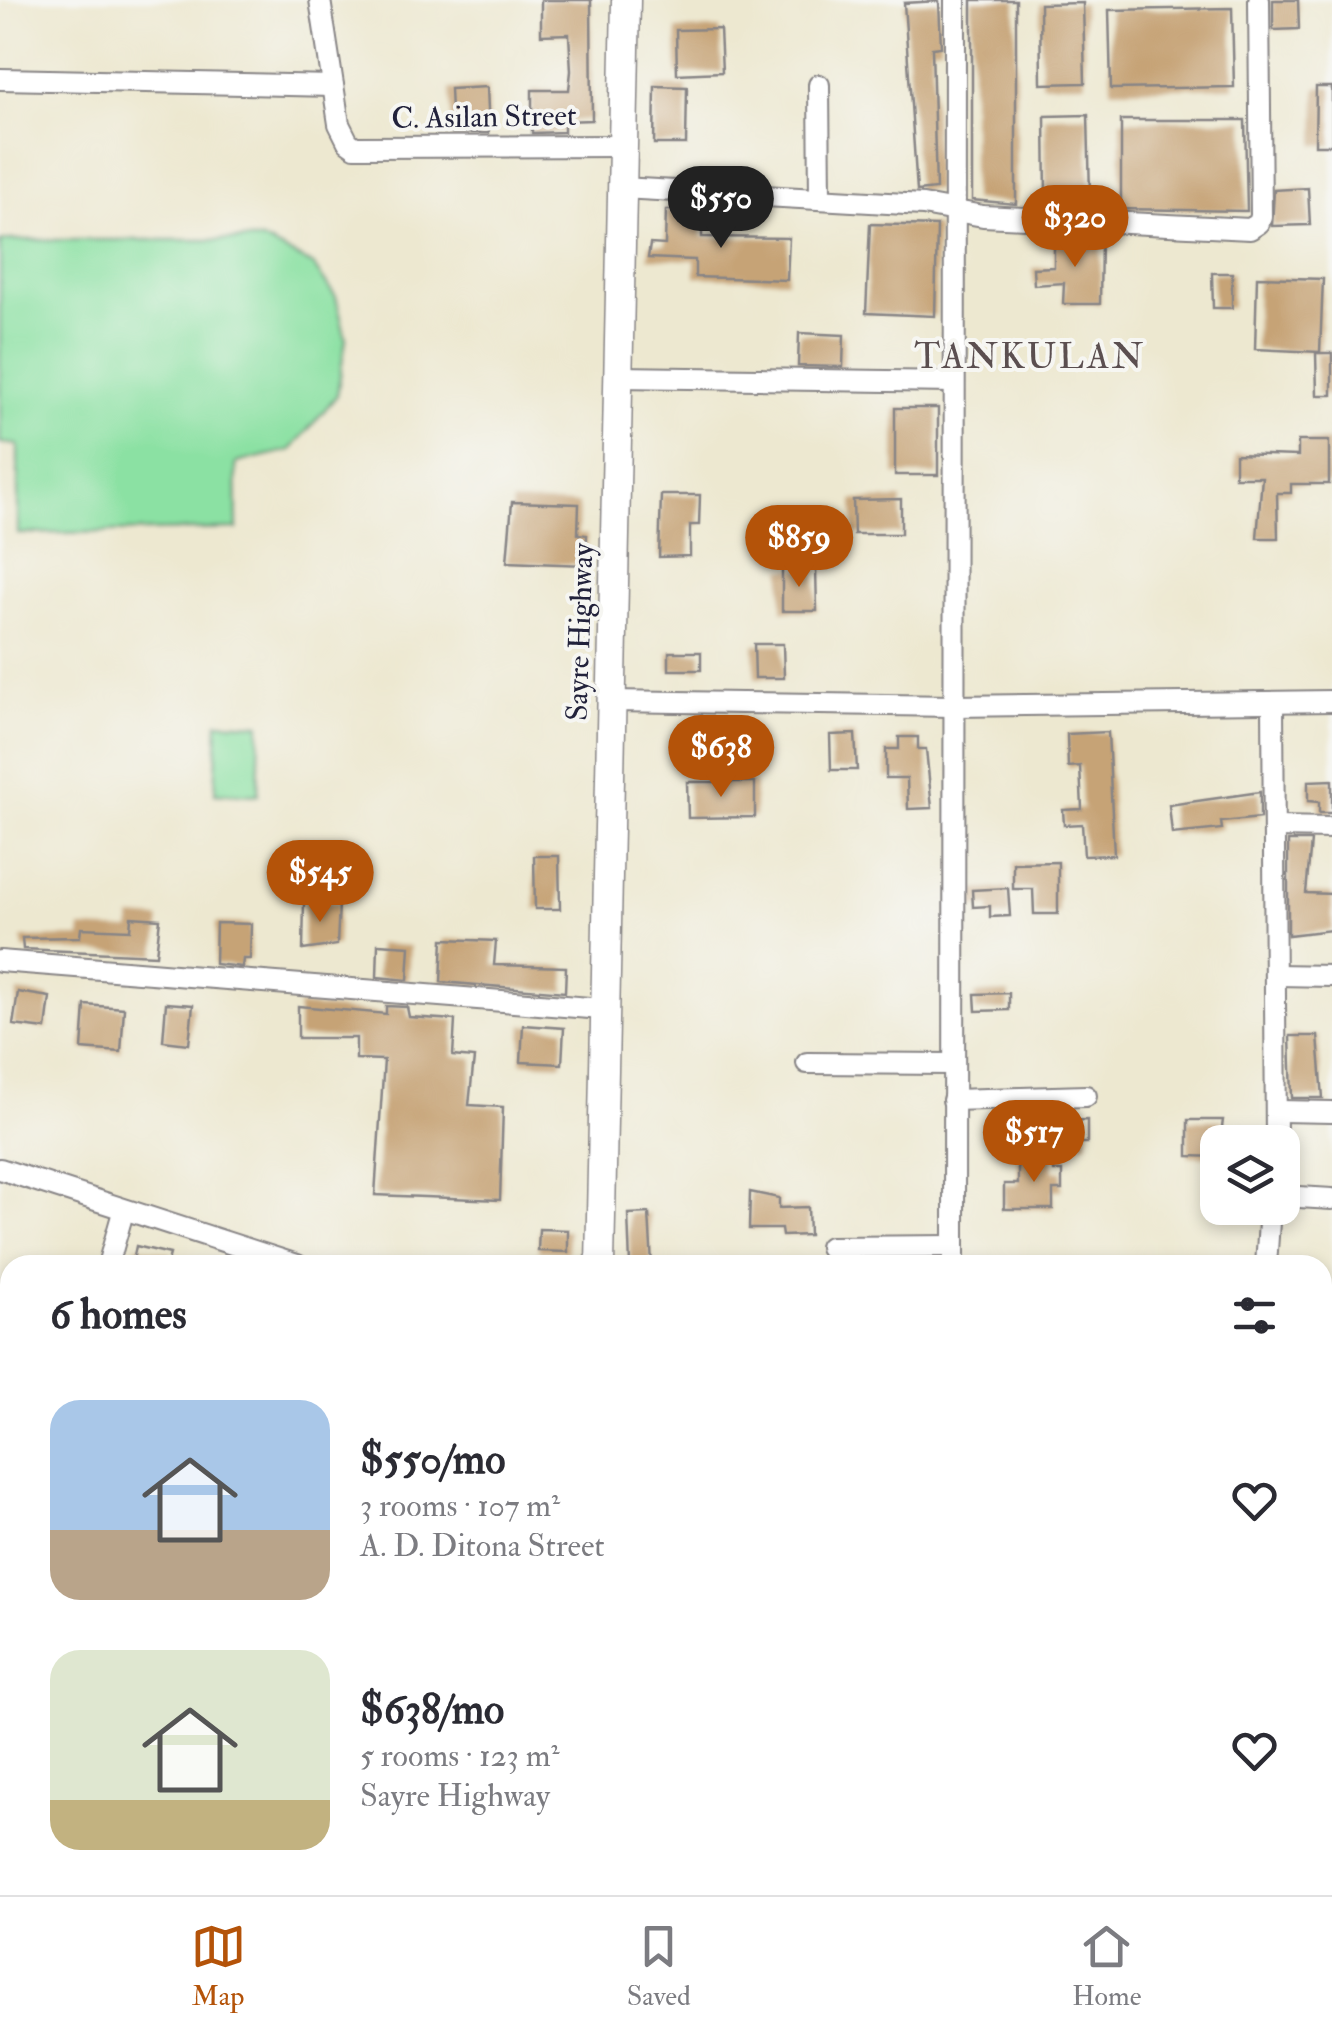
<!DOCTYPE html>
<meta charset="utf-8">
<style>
body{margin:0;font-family:"IM FELL Double Pica",serif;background:#f7f7f7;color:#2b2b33;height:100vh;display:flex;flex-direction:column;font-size:38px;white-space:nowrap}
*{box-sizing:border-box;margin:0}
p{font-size:32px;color:#7c7c81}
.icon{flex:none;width:55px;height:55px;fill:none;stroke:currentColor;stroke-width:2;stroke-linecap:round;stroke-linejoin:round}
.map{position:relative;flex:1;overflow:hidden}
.side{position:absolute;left:0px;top:1255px;width:1332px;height:640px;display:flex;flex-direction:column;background:#fff;border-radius:30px 30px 0 0;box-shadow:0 5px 15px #0003}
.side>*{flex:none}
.buttons{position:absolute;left:1200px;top:1125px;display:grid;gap:20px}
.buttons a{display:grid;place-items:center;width:100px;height:100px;border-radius:20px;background:#fff;box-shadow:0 5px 15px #0003;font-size:50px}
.price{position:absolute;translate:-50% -85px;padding:0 22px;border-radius:35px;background:#b45309;color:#fff;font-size:32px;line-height:65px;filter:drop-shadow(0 2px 5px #0008)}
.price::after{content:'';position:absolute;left:50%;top:60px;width:30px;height:22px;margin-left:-15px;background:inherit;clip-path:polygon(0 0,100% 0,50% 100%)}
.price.on{background:#222;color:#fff}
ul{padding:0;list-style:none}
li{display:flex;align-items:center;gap:30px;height:250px;padding:0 50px}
li span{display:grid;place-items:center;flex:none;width:280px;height:200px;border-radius:30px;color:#555}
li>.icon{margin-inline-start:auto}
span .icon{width:120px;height:120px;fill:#fffc;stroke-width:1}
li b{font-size:42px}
h2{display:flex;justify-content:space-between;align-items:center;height:120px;padding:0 50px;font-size:42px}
.menu{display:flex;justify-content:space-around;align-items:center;height:140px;border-top:2px solid #e1e1e2;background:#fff;font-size:28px;color:#7c7c81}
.menu a{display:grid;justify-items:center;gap:5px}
.menu .on{color:#b45309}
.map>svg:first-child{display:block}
</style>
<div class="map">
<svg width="1332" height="1895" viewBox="0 0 1332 1895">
<rect width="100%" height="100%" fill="#f6f6f2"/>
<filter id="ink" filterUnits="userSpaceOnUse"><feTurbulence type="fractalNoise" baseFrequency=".01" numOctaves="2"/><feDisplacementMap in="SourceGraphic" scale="20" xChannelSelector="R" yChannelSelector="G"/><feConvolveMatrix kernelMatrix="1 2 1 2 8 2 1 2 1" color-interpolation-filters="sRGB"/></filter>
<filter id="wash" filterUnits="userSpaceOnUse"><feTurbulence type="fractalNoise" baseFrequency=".0048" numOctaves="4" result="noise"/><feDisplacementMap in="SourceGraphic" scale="40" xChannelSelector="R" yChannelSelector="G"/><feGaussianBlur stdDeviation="2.25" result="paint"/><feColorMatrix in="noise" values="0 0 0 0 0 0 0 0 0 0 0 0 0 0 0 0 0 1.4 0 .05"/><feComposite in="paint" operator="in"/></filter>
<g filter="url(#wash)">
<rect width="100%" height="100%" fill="#ede8d0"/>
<g fill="#8be1a3" stroke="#56826f" stroke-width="2.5">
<path d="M 9,240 L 262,240 L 312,264 L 336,297 L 346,339 L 337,395 L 291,450 L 236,463 L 237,529 L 18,534 L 18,445 L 0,443 L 0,242 Z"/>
<path d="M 218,722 L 260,724 L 258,795 L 215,793 Z"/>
</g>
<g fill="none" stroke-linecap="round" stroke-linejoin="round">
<g stroke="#68b5e1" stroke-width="5">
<path d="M 0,1697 L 10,1700"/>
<path d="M 1306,1885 L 1332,1893"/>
</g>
</g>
<g id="blocks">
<g fill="#c6a376">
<path d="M 541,0 L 591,0 L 592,120 L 564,121 L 564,132 L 532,133 L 532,90 L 569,90 L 571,71 L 569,34 L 541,35 Z"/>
<path d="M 972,0 L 1016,0 L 1016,204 L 972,200 Z"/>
<path d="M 1273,0 L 1298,0 L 1299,29 L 1273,30 Z"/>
<path d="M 939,1 L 941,47 L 932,48 L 936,189 L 917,191 L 904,3 Z"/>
<path d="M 1083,3 L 1085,83 L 1041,84 L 1040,4 Z"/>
<path d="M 1232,8 L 1234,87 L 1111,89 L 1109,10 Z"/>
<path d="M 720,29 L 722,72 L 677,74 L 676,30 Z"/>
<path d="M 655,86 L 687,87 L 686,144 L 654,144 Z"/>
<path d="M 487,87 L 489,133 L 452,133 L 450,89 Z"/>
<path d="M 1316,87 L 1332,87 L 1332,145 L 1315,145 Z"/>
<path d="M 1088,115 L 1090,196 L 1046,197 L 1045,116 Z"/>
<path d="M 1121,120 L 1245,120 L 1247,211 L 1121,209 Z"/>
<path d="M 1308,188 L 1310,225 L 1272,226 L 1274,190 Z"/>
<path d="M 666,210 L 702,210 L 702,237 L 789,238 L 787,280 L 695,277 L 695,260 L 648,258 L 650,244 L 665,245 Z"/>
<path d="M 870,224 L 937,226 L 935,316 L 866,313 Z"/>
<path d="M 1054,238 L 1101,238 L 1100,304 L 1063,304 L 1064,283 L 1034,285 L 1033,268 L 1054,267 Z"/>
<path d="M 1212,273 L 1232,273 L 1232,308 L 1213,308 Z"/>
<path d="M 1257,277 L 1323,279 L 1320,352 L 1255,349 Z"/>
<path d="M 799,333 L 844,335 L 843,367 L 798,366 Z"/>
<path d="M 1316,353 L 1332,353 L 1332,395 L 1317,395 Z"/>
<rect x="895" y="408" width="43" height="67"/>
<path d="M 1298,441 L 1329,441 L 1329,484 L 1291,484 L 1291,493 L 1277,493 L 1278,538 L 1257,538 L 1262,477 L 1235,477 L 1235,454 L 1298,456 Z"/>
<path d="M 661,495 L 700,495 L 699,525 L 690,525 L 690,556 L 659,557 Z"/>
<path d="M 901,499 L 901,534 L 854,534 L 853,500 Z"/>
<path d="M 512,502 L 579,504 L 578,534 L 587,535 L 586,565 L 507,562 Z"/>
<path d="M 782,569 L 816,569 L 817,611 L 782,611 Z"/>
<path d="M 754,644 L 783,644 L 784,678 L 755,678 Z"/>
<rect x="669" y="652" width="32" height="18"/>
<path d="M 1108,732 L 1114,855 L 1084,856 L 1082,824 L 1064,825 L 1063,810 L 1082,809 L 1080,766 L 1068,767 L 1067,734 Z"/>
<path d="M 855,734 L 857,770 L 831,770 L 830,735 Z"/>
<path d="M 899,737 L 918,737 L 918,749 L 926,749 L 932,808 L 908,809 L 907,778 L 886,778 L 886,749 L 899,749 Z"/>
<path d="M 1332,780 L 1332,813 L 1319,813 L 1319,802 L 1308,801 L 1308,781 Z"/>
<path d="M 687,782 L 755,782 L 755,817 L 688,818 Z"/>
<path d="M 1260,792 L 1260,818 L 1221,822 L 1222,829 L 1172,834 L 1169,805 Z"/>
<path d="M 1288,841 L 1311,841 L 1306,893 L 1332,894 L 1332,930 L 1288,935 Z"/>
<path d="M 534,856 L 559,856 L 560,909 L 535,909 Z"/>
<path d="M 1058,862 L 1058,914 L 1034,914 L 1033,889 L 1013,889 L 1013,863 Z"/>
<path d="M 1008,888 L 1010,916 L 990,917 L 990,906 L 973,907 L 972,890 Z"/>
<path d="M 304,902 L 339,903 L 337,945 L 303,950 Z"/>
<path d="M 131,917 L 160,919 L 156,955 L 23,949 L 22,938 L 80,937 L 81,928 L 130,930 Z"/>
<path d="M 216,923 L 251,924 L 250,959 L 243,959 L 242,967 L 215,964 Z"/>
<path d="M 443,939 L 496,941 L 494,965 L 566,967 L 565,992 L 441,982 Z"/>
<path d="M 378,944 L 410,946 L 408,980 L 377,977 Z"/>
<path d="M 18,992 L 50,997 L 46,1029 L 13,1025 Z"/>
<path d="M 1009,993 L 1009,1010 L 976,1011 L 975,994 Z"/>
<path d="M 166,1003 L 193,1005 L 189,1044 L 163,1041 Z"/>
<path d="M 85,1005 L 124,1008 L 121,1052 L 82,1049 Z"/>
<path d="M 298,1006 L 386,1014 L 386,1006 L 407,1007 L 409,1017 L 455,1020 L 453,1056 L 474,1058 L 469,1105 L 503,1107 L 500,1200 L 375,1195 L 384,1060 L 356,1059 L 356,1038 L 298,1038 Z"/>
<path d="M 523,1025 L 564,1028 L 562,1064 L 521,1062 Z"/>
<path d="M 1290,1036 L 1318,1036 L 1323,1098 L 1292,1098 Z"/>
<path d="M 1087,1120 L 1087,1143 L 1057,1143 L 1056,1121 Z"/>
<path d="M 1188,1120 L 1223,1120 L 1218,1157 L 1188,1156 Z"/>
<path d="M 1018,1157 L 1053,1157 L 1054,1171 L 1062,1171 L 1062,1190 L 1053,1190 L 1053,1209 L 1004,1209 L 1004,1184 L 1018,1184 Z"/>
<path d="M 750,1192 L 779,1198 L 779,1208 L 808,1207 L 809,1235 L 782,1236 L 781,1229 L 749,1229 Z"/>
<path d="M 649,1213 L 652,1265 L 630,1265 L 628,1214 Z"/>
<path d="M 539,1229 L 568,1230 L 568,1252 L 538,1251 Z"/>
<path d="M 136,1246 L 170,1254 L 167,1265 L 132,1265 Z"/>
</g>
</g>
</g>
<g filter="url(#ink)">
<use href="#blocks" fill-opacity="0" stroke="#888586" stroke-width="2.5"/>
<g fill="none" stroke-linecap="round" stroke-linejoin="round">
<g stroke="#888586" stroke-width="24">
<g id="minor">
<path d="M 320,0 L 339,124 L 348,142 L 355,147 L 623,146"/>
<path d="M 0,79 L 333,86"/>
<path d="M 819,85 L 820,199"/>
<path d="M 622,188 L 923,205 L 983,216 L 1250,229 L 1259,223 L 1261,216 L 1259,0"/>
<path d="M 619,377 L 954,382"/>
<path d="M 611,701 L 954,706 L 1332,701"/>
<path d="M 1273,703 L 1276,1142"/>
<path d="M 1274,827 L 1332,828"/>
<path d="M 0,961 L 602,1009"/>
<path d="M 1277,975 L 1332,976"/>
<path d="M 807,1063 L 953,1064"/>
<path d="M 953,1100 L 1086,1096"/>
<path d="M 1279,1111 L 1332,1112"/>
<path d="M 0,1169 L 297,1265"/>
<path d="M 1282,1196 L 1332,1199"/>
<path d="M 830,1247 L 953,1246"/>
<path d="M 108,1265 L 123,1212"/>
<path d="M 954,1265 L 955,0"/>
<path d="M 1266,1265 L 1270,1208"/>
<path d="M 1322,1342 L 1332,1341"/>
<path d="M 512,1885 L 633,1885"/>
<path d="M 713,1885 L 718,1885"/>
<path d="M 957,1885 L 958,1895"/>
<path d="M 0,1892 L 10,1875"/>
<path d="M 469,1895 L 473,1885"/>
</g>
</g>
<g stroke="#888586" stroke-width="31">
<g id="highway">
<path d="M 600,1265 L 626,0"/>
<path d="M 205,1895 L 213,1885"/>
</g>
</g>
<use href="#minor" stroke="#fff" stroke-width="20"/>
<use href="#highway" stroke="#fff" stroke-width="28"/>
</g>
</g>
<g text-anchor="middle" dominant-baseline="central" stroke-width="8" stroke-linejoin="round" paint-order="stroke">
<g font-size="30" fill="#22223b" stroke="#f6f6f2">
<text transform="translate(484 117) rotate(-1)">C. Asilan Street</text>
<text transform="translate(580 632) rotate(-88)">Sayre Highway</text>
</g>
<g font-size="35" letter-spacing="2.5" fill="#5b4f50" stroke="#f6f6f2">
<text x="1030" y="357">TANKULAN</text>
</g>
</g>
</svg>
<div class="buttons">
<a><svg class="icon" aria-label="layers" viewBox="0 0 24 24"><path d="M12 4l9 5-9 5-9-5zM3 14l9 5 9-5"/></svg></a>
</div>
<b class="price on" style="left:721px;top:251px">$550</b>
<b class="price" style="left:1075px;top:270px">$320</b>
<b class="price" style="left:799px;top:590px">$859</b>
<b class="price" style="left:721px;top:800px">$638</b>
<b class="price" style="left:320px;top:925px">$545</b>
<b class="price" style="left:1034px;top:1185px">$517</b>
<section class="side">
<h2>6 homes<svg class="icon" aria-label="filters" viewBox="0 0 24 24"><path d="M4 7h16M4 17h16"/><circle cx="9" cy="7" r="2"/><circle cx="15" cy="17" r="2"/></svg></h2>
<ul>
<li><span style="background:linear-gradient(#a9c7e8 65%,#b9a48a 0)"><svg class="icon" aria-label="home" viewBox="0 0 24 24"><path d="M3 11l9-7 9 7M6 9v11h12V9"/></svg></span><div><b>$550/mo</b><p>3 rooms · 107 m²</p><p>A. D. Ditona Street</p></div><svg class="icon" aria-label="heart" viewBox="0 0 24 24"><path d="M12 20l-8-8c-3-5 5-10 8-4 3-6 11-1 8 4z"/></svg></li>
<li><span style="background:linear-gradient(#dfe7d0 75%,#c2b280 0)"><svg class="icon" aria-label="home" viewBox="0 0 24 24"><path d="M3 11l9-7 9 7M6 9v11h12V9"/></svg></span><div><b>$638/mo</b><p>5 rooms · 123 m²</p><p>Sayre Highway</p></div><svg class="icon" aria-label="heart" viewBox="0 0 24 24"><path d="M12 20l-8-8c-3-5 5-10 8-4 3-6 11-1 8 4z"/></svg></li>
</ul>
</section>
</div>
<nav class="menu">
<a class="on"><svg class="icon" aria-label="map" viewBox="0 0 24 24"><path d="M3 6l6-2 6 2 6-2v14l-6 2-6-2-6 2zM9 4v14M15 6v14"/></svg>Map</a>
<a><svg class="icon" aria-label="saved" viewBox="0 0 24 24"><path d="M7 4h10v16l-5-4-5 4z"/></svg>Saved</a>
<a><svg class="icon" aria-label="home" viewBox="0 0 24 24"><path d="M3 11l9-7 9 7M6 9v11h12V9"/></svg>Home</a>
</nav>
